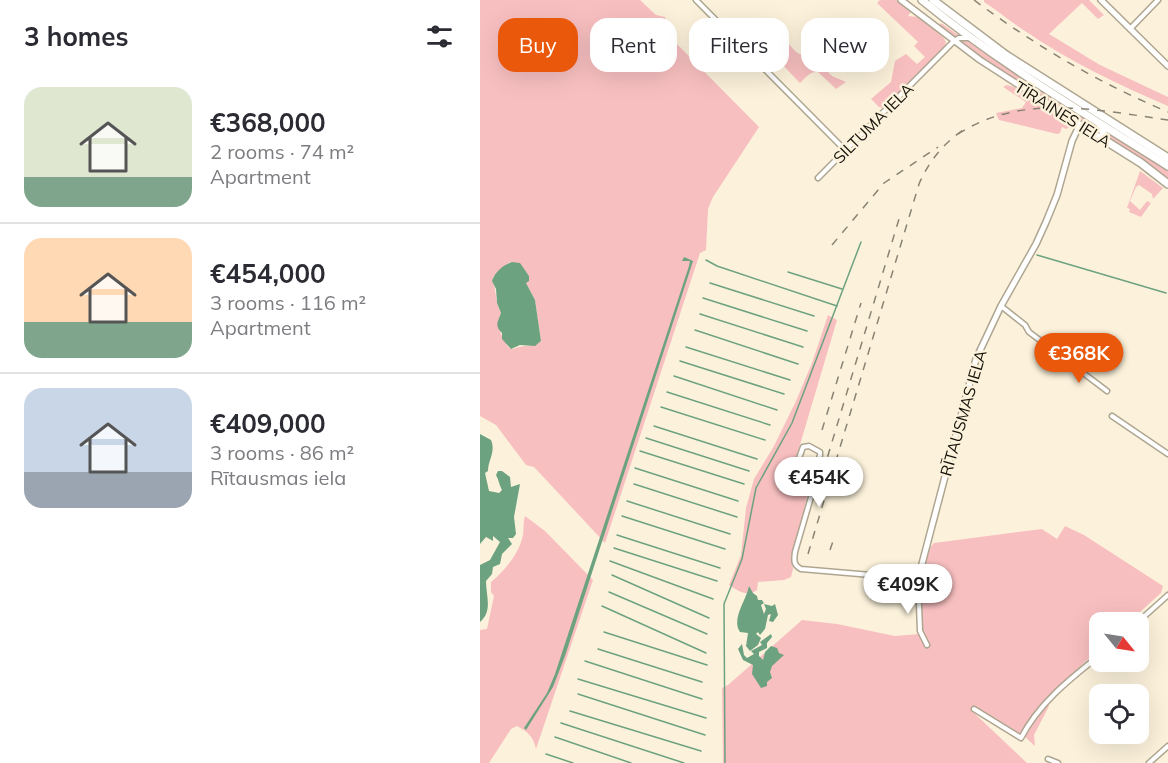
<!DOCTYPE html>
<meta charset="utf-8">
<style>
body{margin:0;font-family:Mulish,sans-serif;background:#f2f2f3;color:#2b2b33;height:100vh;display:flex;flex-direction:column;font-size:22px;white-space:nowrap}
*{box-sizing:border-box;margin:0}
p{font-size:20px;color:#7c7c81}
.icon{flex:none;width:33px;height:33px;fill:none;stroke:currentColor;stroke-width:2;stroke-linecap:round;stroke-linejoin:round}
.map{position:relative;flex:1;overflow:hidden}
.sheet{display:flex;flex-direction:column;background:#fff;width:480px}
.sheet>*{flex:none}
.top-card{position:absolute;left:18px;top:18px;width:570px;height:54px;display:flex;gap:12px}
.needle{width:39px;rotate:120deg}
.buttons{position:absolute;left:609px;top:612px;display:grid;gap:12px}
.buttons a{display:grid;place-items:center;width:60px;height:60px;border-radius:12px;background:#fff;box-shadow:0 6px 24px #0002;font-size:30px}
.price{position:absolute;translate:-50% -51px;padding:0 14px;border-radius:21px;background:#fff;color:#222;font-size:20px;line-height:39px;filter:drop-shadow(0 2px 3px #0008)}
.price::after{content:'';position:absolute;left:50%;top:36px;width:18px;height:14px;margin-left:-9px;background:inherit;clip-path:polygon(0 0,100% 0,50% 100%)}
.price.active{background:#ea580c;color:#fff}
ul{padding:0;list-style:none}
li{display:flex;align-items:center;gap:18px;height:150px;padding:0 24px}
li+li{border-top:2px solid #e1e1e2}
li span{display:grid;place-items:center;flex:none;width:168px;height:120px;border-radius:18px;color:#555}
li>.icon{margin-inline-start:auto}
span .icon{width:72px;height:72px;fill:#fffc;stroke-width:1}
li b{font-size:26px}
h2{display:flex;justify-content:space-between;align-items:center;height:72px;padding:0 24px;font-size:26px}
.chip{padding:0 21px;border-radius:18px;background:#fff;box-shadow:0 6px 24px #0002;font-size:21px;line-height:54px}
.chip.active{background:#ea580c;color:#fff}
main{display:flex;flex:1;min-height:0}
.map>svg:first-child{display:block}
</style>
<main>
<section class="sheet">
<h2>3 homes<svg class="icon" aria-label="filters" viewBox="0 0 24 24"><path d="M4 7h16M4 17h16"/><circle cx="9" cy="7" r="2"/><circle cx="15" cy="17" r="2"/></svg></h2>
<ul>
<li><span style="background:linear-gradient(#dfe7d0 75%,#7fa58c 0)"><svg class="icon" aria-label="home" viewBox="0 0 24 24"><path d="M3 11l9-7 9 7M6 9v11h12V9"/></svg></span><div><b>€368,000</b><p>2 rooms · 74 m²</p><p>Apartment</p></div></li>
<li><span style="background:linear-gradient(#ffd9b3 70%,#7fa58c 0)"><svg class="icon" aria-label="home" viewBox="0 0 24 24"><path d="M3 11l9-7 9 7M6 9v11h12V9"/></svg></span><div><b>€454,000</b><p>3 rooms · 116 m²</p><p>Apartment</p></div></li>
<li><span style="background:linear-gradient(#c9d6e8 70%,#9aa5b1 0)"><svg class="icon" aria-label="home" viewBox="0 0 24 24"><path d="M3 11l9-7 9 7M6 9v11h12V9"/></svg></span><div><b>€409,000</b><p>3 rooms · 86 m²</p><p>Rītausmas iela</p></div></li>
</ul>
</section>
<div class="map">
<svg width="688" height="763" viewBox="0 0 688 763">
<rect width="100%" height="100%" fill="#fcf2db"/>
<g fill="#f8bfc0" fill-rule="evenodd">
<path d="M 0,0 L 160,0 L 176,15 L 185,17 L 190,37 L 279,127 L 233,197 L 228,209 L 226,250 L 220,253 L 125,543 L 54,467 L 46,465 L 16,425 L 0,416 ZM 30,262 L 43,269 L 49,276 L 46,283 L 55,300 L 61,341 C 54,348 43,344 33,349 L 29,348 C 22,337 15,326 21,313 L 17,303 L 13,277 Z"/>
<path d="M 400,0 L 416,0 L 431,12 L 428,16 L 438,17 L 464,38 L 466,43 L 464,48 L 403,108 L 399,107 L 391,99 L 411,82 L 415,61 L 426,54 L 437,64 L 445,57 L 434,46 L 438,42 L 397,3 Z"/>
<path d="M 504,0 L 609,0 L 624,15 L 618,19 L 602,3 L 569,34 L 620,65 L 688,97 L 688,106 C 639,85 589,61 545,31 C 531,22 518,11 504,2 Z"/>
<path d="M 461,23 L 571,99 L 688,171 L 688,181 C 665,165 643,149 620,133 C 566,98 511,66 458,27 Z"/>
<path d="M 309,44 C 321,60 324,52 338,62 L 336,64 L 338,65 L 340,64 L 352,76 L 366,82 L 356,89 L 338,72 C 330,71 326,77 320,83 L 296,58 Z"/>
<path d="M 527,85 L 534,87 L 585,118 L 591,122 L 593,126 L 586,129 L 582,127 L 580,133 L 577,134 L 519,120 L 516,113 L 542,108 L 546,102 L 523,87 Z"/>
<path d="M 660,171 L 683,188 L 673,199 L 672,194 L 659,185 L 656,187 L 650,201 L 660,210 L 667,201 L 671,203 L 661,217 L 649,212 L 650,209 L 647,208 Z"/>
<path d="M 348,315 L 357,320 L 308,485 L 328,491 L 312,563 L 313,569 L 311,577 L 304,580 L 278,582 L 277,590 C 267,597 258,591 249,585 L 261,555 L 266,508 L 274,479 L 294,446 L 316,401 L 332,363 Z"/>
<path d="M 45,516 L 65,531 L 113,580 L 56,749 C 53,736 48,732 37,726 L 31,729 L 9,763 L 0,763 L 0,630 L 7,629 L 14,596 L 11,592 L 11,582 C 25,570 39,554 43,535 C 44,529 43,523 45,516 Z"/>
<path d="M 585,526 L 604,535 L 683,586 L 681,593 L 649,622 L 620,622 L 619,649 L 565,699 L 569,706 L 554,735 L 555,746 L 545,737 L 507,714 L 493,712 L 547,763 L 243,763 L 242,688 L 248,685 L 322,620 L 357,624 L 415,636 L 439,634 L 442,630 C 439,608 438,560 454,543 L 562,529 L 577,539 Z"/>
</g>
<g fill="#6da280">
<path d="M 204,257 L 213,261 L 85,656 L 73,687 L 46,730 L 44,728 L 67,693 L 75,674 L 209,266 L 210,261 L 202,261 Z"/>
<path d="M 32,262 L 40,263 L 49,276 L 49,281 L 46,283 L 55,300 L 61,341 L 55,346 L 40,345 L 31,349 L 22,339 L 22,333 C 14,326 18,321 21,313 L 17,303 L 16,289 L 12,281 C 15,272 23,265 32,262 Z"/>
<path d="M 0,434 L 11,440 C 16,452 8,460 8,471 L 5,473 L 9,491 L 19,493 L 22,490 C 19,485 19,480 16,475 L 18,471 L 22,471 L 30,477 L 31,487 L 40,484 L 34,517 L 36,534 L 33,538 L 28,538 L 32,544 L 22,554 L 20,564 L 13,567 L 12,574 L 6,581 C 6,596 13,611 0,622 L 0,565 L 10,560 L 20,542 L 13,536 L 13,541 L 6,537 L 0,544 Z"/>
<path d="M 269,586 L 273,593 L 277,596 L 278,600 L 282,600 L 284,603 L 281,605 L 284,614 L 286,609 L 284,604 L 292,606 L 295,604 L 298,615 L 293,622 L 289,621 L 291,614 L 288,615 L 285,629 L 280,635 L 278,632 L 276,634 L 281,638 L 278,645 L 270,651 L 266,646 L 268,633 L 260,632 C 251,619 266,601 269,586 Z"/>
<path d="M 291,634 L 292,637 L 287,643 L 287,648 L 279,652 L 279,656 L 283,660 L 285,652 L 291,646 L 297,648 L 299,653 L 304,655 L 292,666 L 290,672 L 292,678 L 287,682 L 287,686 L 281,688 L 272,674 L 273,665 L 263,660 L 258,649 L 262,644 L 264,655 L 267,658 L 274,654 L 271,651 L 282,645 L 280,642 Z"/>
</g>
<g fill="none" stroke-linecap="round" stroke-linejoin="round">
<g stroke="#6da280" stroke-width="1.5">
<path d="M 557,255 L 686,293"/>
<path d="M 226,260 L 237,266 L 357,306"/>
<path d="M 308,272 L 362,289"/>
<path d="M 230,283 L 334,316"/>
<path d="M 223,298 L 327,331"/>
<path d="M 220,314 L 323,347"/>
<path d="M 215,330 L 318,364"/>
<path d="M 206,347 L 310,380"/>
<path d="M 200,361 L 304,394"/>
<path d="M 194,376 L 297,410"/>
<path d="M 187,392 L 290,425"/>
<path d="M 181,407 L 285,440"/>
<path d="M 174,426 L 277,459"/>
<path d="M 166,438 L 269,471"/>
<path d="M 160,451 L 264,484"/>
<path d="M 155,468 L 258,501"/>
<path d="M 154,484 L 257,517"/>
<path d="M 147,501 L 250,534"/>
<path d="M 142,516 L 245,549"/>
<path d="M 137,535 L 240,568"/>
<path d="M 134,548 L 237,581"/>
<path d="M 130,561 L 233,599"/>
<path d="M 132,575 L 229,618"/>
<path d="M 129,592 L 227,634"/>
<path d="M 122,606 L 226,653"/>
<path d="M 124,632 L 227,665"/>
<path d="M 118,649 L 222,682"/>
<path d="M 105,661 L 222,699"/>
<path d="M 98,679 L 226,718"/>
<path d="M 98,694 L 225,735"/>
<path d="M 90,711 L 221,751"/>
<path d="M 81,723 L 204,763"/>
<path d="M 75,737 L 151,763"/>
<path d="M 66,754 L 93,763"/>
<path d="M 245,763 L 244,604 L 262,559 L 276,488 L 312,423 L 381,242"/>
</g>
<g stroke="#afa691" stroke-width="7">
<g id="street">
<path d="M 216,0 L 365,150"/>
<path d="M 650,29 L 678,0"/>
<path d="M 338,178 L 473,42 L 479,38 L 488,38"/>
<path d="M 521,306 L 545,325 L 549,332 L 627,391"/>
<path d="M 632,416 L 688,454"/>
<path d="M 333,486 L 320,482 L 314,472 L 323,447 L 329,446 L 340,452 L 340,455 L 334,477 L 331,497 L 315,552 C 314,560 313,565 321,569 L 438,579 L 440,631 L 447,645"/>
<path d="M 658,622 L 688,595"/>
<path d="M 494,709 L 541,738 C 559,703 590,679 620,655"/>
<path d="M 568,759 L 578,763"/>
<path d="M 669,763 L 688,746"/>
</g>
</g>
<g stroke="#afa691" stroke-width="8">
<g id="secondary">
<path d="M 421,0 L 500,60 L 626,141"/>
<path d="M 621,0 L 688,66"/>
<path d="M 438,579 L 496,359 L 521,306 L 556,244 L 566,222 L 577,195 L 592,141 L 600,124"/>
</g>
</g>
<g stroke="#afa691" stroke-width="10">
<g id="highway">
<path d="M 442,0 C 519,63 604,113 688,166"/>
<path d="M 453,0 L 526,55 L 688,158"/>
<path d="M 620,124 L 626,141 L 661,163 L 688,184"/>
</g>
</g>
<use href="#street" stroke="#fff" stroke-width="4"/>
<use href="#secondary" stroke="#fff" stroke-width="5"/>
<use href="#highway" stroke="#fff" stroke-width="7"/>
<g stroke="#898373" stroke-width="1.5" stroke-dasharray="8 8" stroke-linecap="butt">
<path d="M 494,0 C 556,46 617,82 688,112"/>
<path d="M 478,134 C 541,93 618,110 688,120"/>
<path d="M 352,245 L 404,183 L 458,147"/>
<path d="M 342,430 L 381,303"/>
<path d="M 343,472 L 419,219"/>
<path d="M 350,550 L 354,538"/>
<path d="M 328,554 L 439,184 C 449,161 463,144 483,130"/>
</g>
</g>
<g text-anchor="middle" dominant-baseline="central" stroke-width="5" stroke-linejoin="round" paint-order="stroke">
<g font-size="16" fill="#141109" stroke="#fcf2db">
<text transform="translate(583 114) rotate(32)">TĪRAINES IELA</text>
<text transform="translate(393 123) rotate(-45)">SILTUMA IELA</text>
<text transform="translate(483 413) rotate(-74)">RĪTAUSMAS IELA</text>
</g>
</g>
</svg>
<div class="buttons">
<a><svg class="needle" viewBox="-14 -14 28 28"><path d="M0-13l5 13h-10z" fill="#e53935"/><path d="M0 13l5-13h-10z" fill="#7c7c81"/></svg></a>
<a><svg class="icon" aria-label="locate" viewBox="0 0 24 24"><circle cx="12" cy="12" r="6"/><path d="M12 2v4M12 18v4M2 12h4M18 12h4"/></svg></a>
</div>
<b class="price active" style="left:599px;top:384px">€368K</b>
<b class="price" style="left:339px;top:508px">€454K</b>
<b class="price" style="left:428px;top:615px">€409K</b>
<div class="top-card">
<a class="chip active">Buy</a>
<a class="chip">Rent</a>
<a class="chip">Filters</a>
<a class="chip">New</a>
</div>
</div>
</main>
